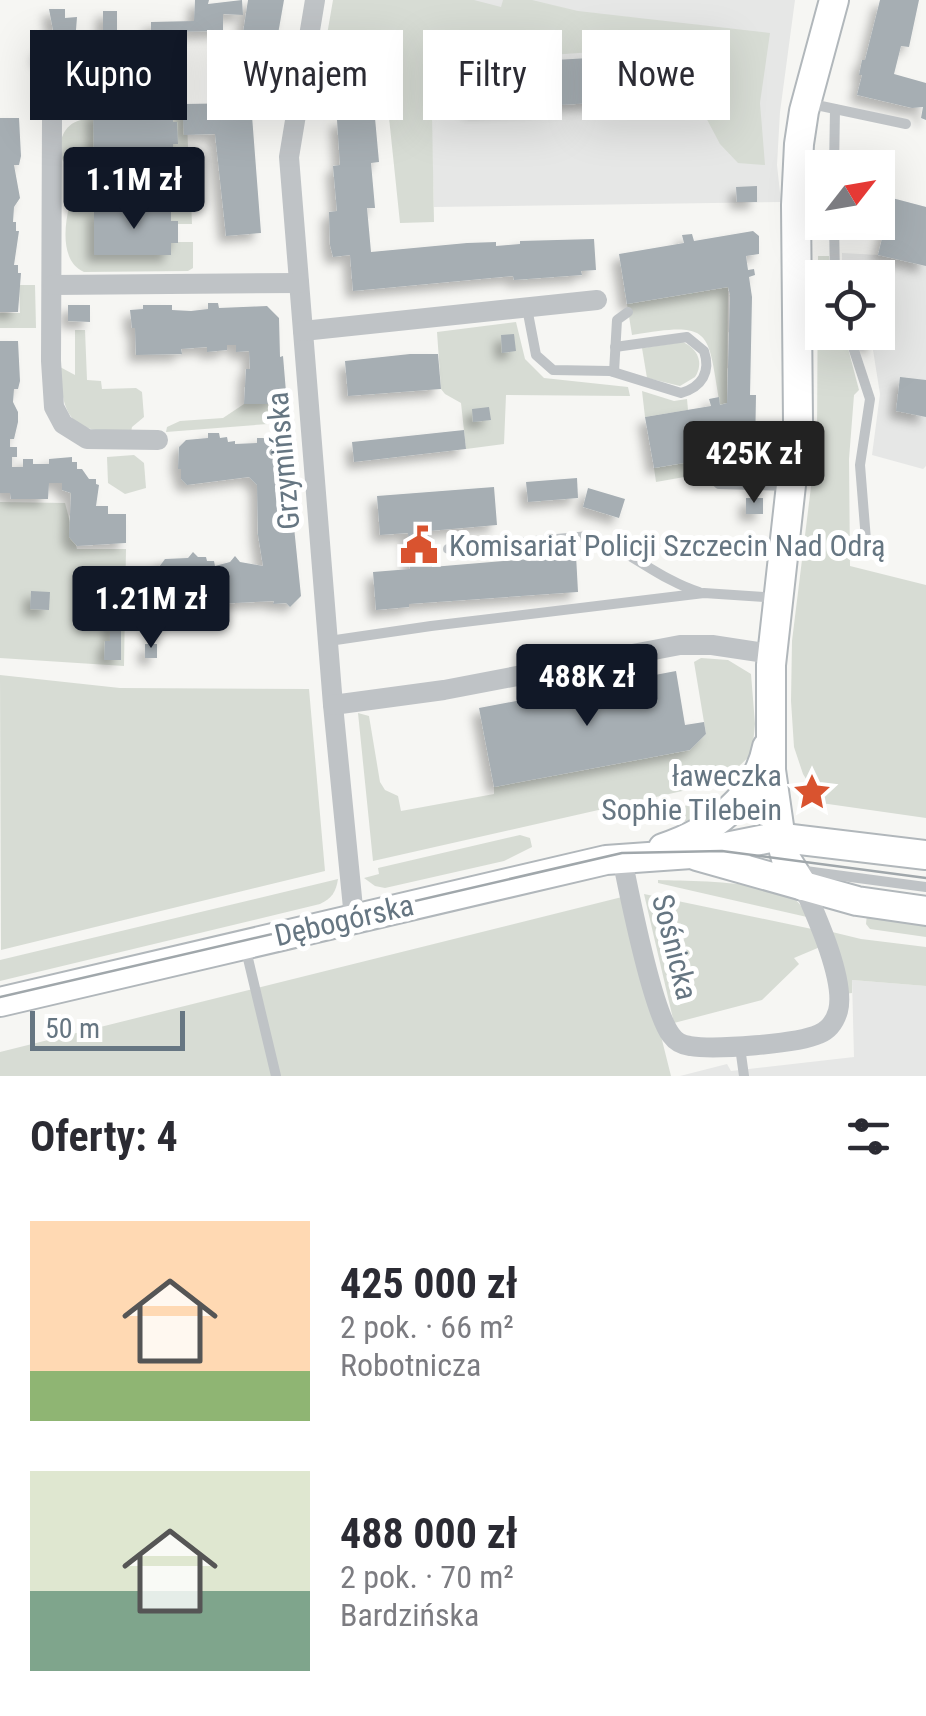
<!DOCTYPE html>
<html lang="pl">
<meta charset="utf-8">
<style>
body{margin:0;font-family:"Roboto Condensed",sans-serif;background:#f7f7f7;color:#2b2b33;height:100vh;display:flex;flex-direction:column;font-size:38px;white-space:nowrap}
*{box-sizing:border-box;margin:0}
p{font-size:32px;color:#7c7c81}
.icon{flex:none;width:55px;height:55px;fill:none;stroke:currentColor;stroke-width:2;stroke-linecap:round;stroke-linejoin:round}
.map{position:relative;height:1076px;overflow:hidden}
.panel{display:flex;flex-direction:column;background:#fff;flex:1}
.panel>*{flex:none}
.banner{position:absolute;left:30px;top:30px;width:868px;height:90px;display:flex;gap:20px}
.needle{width:65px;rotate:59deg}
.buttons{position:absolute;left:805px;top:150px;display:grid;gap:20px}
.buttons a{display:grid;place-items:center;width:90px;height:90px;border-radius:0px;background:#fff;box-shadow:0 10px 40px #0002;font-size:50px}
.scale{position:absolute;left:30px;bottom:25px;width:155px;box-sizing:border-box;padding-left:10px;border:5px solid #667682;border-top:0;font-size:28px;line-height:35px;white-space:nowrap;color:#667682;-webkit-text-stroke:8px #fff;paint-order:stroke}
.price{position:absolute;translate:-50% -85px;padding:0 22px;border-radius:10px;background:#111827;color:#fff;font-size:32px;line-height:65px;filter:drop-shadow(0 2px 5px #0008)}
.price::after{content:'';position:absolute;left:50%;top:60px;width:30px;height:22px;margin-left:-15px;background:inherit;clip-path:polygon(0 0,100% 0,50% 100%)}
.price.on{background:#222;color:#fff}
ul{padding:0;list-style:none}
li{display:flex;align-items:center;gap:30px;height:250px;padding:0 30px}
li span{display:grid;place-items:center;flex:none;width:280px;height:200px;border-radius:0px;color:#555}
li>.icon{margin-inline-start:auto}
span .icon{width:120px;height:120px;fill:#fffc;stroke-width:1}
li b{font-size:42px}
h2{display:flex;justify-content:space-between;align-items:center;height:120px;padding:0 30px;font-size:42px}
.chip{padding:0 35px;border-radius:0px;background:#fff;box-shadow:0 10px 40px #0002;font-size:35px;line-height:90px}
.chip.on{background:#111827;color:#fff}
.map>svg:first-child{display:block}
</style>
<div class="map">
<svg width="926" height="1076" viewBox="0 0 926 1076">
<defs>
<filter id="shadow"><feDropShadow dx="-7" dy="7" stdDeviation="5" flood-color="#0004"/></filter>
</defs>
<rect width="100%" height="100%" fill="#f6f6f3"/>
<g fill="#e6e7e6">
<path d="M 337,0 L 795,0 L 780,112 L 777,165 L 781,202 L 434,207 L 431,115 Z"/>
<path d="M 892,198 L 926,207 L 926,466 L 923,469 L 872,455 L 880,394 L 873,350 L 861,341 L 858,333 L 878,332 L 878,278 L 843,277 L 842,270 L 842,253 L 878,255 Z"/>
<path d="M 852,980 L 926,986 L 926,1076 L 680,1076 L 727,1064 L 731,1071 L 854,1057 Z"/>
</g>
<g fill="#d7dcd4">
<path d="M 333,0 L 474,0 L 501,7 L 503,0 L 532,0 L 578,11 L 770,33 L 760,103 L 765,165 L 738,163 L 720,144 L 695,97 L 692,45 L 465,61 L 466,110 L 439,111 L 432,115 L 434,222 L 400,223 L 388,108 L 380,90 L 328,95 L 317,93 Z"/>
<path d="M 185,84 L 190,187 L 167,187 L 166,173 L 145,171 L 142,151 L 127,151 L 127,168 L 121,173 L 82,173 L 63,161 C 56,144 63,124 81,120 C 81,112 80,104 85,97 C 98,79 163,85 185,84 Z"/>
<path d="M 143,196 L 187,197 L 191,200 L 192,224 L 170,224 L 171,242 L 193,242 L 193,268 L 188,271 L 84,272 C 61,262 64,228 69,207 L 81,198 L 127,197 L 127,212 L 142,212 Z"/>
<path d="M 818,256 L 829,256 L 831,277 L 822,278 L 822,332 L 844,333 L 859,390 L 854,395 L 849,459 L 850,566 L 926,585 L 926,818 L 821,803 L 803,774 L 794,747 L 791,701 L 792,641 L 817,438 Z"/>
<path d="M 19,285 L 35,285 L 36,328 L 0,328 L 0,313 L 20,313 Z"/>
<path d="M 728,287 L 727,403 L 720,405 C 707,330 714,321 632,335 L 627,304 Z"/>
<path d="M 516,322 L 525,359 L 544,378 L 628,387 L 630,396 L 506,395 L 504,444 L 466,449 L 461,403 L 445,394 L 441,389 L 437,332 Z"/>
<path d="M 75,330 L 85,330 L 87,380 L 101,381 L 102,389 L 136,388 L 142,392 L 144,417 L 132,427 L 131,433 C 75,432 62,424 60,367 L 75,375 Z"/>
<path d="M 683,342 C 698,349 704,363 695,377 L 680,386 L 647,378 L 642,348 Z"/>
<path d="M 642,391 L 674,401 L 687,399 L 688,410 L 645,417 Z"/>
<path d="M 280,399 L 281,423 L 166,432 L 167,427 L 180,421 L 223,418 L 244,404 Z"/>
<path d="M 738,454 L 741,467 L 656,482 L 654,468 Z"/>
<path d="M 134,455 L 144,463 L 146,488 L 125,494 L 108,483 L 107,457 Z"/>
<path d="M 0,502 L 65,503 L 77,549 L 126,549 L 124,666 L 0,658 Z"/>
<path d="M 701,658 L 728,660 L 751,674 L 755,724 L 752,754 L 722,782 L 373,861 L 358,713 L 369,716 L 380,782 L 385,790 L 398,796 L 401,811 L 494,794 L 494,787 L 690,750 L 706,734 L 694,662 Z"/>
<path d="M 0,675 L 120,688 L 309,689 L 325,871 L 1,950 Z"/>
<path d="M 732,795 C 695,821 692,825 646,821 L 654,813 Z"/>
<path d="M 520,835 L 530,838 L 532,847 L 504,861 L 385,888 L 375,886 L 364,878 L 379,874 L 378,868 Z"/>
<path d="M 338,879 C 336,892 332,898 320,904 L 0,981 L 0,960 Z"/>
<path d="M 658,880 C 691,881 766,881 793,898 C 800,903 804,910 807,917 L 658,883 Z"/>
<path d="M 644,894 L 812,929 L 820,947 L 794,958 L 799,964 L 762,1000 L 674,1023 Z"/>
<path d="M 626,896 L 671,1076 L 0,1076 L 0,1052 Z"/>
<path d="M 867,914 L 926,922 L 926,937 L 870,929 L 866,924 Z"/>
<path d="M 828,931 L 861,939 L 926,947 L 926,986 L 852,980 L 852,993 L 844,994 Z"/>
</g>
<g fill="#a6aeb3" filter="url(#shadow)">
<path d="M 195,0 L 209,0 L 208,4 L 242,0 L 243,15 L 223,14 L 223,31 L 168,32 L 168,46 L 145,47 L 145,32 L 151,32 L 151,22 L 194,21 Z"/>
<path d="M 248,0 L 284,0 L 268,91 L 235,85 Z"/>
<path d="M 880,0 L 919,0 L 909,47 L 901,46 L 894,74 L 926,83 L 926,120 L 921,118 L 923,107 L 912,108 L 857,95 L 862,75 L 859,75 L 862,60 L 865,60 Z"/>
<path d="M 49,9 L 65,9 L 65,18 L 77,17 L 76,30 L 53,30 Z"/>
<rect x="103" y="11" width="14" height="21"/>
<path d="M 45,46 L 58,57 L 51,66 L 37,55 Z"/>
<path d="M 693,52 L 695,97 L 471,110 L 468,65 Z"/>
<path d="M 251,103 L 261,233 L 226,236 L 215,134 L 184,135 L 182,104 Z"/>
<path d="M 93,110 L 173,110 L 173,122 L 177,122 L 178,144 L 173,144 L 173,156 L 141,156 L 140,160 L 132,160 L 131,156 L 94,156 Z"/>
<path d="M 0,118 L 19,118 L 21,156 L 19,165 L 14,165 L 20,198 L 14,207 L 13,222 L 16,222 L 16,231 L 19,231 L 14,265 L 18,265 L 18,273 L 21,273 L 18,312 L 0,312 Z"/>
<path d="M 375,118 L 379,162 L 371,163 L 375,208 L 367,208 L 371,252 L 467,243 L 496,242 L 496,246 L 520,244 L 520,241 L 594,239 L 596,270 L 581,271 L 582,275 L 514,280 L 513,276 L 353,291 L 350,255 L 333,257 L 330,245 L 329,212 L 337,211 L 333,166 L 340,165 L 337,120 Z"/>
<path d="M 757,186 L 757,202 L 737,202 L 736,187 Z"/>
<path d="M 892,198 L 926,207 L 926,266 L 878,255 Z"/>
<path d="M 132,205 L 140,205 L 141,209 L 171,209 L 171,221 L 178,221 L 178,243 L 171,243 L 171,255 L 94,255 L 94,209 L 131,209 Z"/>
<path d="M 753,231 L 759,236 L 759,254 L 746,256 L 748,270 L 754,269 L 755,275 L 749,277 L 752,297 L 750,395 L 756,395 L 755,451 L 654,468 L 645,417 L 711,406 L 709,399 L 719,397 L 720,405 L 727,403 L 730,295 L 728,287 L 627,304 L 619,254 L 684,243 L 682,235 L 692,234 L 694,241 Z"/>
<path d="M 208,303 L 218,303 L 219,308 L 267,306 L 279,318 L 280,357 L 283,356 L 286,392 L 279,393 L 280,399 L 272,400 L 272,404 L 244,404 L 246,369 L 250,369 L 249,351 L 236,352 L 236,345 L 227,345 L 227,350 L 207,352 L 207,347 L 181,349 L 182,354 L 136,355 L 135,328 L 132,328 L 130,310 L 143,309 L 143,305 L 172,305 L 172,310 L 191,311 L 208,309 Z"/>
<path d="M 68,305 L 90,305 L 90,322 L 68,321 Z"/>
<path d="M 857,332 L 875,332 L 873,349 L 861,341 Z"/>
<path d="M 514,334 L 516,351 L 502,353 L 501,335 Z"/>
<path d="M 0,341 L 18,341 L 20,381 L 18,389 L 14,389 L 13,402 L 18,412 L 18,422 L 14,439 L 10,439 L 10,447 L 17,447 L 17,457 L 12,457 L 12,467 L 23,467 L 23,459 L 33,459 L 33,464 L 49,464 L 49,459 L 72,457 L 72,462 L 77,462 L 77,469 L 82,469 L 89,479 L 96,479 L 96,484 L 99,485 L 96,506 L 108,506 L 108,514 L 126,514 L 126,543 L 77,546 L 69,537 L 71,493 L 62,490 L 62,483 L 49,483 L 48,499 L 11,499 L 10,493 L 0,493 Z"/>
<path d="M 410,354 L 438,354 L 441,389 L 348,396 L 345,361 Z"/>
<path d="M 900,377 L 926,380 L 926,417 L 896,411 Z"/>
<path d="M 489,407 L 491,420 L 473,422 L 472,409 Z"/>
<path d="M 464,430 L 466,449 L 354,462 L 352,442 Z"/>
<path d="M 208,433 L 219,433 L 220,438 L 227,437 L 228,442 L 235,441 L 235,444 L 257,443 L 257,438 L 267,438 L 286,448 L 282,452 L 290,458 L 292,500 L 295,503 L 296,514 L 290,521 L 290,527 L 294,527 L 301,596 L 290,607 L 286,603 L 273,604 L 274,601 L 216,604 L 216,599 L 167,604 L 161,598 L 159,567 L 165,559 L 188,558 L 193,552 L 198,557 L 206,557 L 207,561 L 214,561 L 215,566 L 230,562 L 235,556 L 240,562 L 263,566 L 258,535 L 257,485 L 249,477 L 187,485 L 181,479 L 181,469 L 178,469 L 179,447 L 186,440 L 208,438 Z"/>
<path d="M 577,478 L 578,498 L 528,502 L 526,482 Z"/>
<path d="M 494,487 L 497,525 L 429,531 L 432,567 L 576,555 L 578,592 L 409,604 L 409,607 L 376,610 L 373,572 L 410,569 L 408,533 L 380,535 L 377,496 Z"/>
<path d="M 588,488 L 625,499 L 619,518 L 583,507 Z"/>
<rect x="746" y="498" width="17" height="16"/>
<path d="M 31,591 L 50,592 L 49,610 L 30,609 Z"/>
<path d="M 110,617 L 121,617 L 121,660 L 104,660 L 105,641 L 110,641 Z"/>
<rect x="145" y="644" width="12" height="14"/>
<path d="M 676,671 L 685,725 L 704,722 L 706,734 L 690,750 L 494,787 L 479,708 Z"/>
</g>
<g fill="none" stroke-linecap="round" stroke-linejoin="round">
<g stroke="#b1b7bb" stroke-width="32">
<g id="secondary">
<path d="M 663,848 C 710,833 757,798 767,747"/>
<path d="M 697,856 L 857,901 L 926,911"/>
<path d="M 803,886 L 786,859 L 781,840 L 771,770 L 771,665 L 798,422 L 796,205 L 799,144 L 804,111 L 834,0"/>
<path d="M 0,1002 L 606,860 L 691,854 L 775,837 L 926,855"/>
</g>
</g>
<g stroke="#bfc3c6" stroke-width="10">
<path d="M 807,103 L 906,124"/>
<path d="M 834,168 L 835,109"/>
<path d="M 834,222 L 835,278"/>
<path d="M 527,308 L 536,355 L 553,370 L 610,371 L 681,393 C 702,387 711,372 704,351 L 687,337 L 615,347"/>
<path d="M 848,332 L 870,399 L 860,465 L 866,540"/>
<path d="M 614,372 L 617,320 L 628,312"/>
<path d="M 707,473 L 719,484 L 791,486"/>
<path d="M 448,549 L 589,536 C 628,549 658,579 699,592"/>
<path d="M 329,641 L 431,626 L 704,593 L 777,598"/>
<path d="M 798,870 L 926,887"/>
<path d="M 245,946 L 276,1076"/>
<path d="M 740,1047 L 744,1076"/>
</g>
<g stroke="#bfc3c6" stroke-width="20">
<path d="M 315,0 L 289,157 L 333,705 L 354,918"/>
<path d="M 52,120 L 51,361 L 54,407 L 63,424 L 87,439 L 158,440"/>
<path d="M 53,285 L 299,283"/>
<path d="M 303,331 L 597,300"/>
<path d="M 333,705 L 444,690 L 680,645 L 712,645 L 771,654"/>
<path d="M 622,858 C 629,893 652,1010 671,1035 C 676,1042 681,1045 690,1046 C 715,1050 797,1044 819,1034 C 829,1030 835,1021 838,1011 C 846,981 816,915 803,886"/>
</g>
<use href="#secondary" stroke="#fff" stroke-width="28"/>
<path stroke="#a0a7ab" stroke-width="2.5" d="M 0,997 L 622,853 L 722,851 L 926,878"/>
</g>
<defs>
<g id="civic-bare" transform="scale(3)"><path d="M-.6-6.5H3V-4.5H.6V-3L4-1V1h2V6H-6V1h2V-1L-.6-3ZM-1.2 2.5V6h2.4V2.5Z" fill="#d9532f" stroke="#fff" stroke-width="2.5" paint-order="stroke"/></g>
<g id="sight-bare" transform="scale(3)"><path d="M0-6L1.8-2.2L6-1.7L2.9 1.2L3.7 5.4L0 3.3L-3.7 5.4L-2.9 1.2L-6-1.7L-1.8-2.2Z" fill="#d9532f" stroke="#fff" stroke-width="2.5" paint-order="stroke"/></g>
</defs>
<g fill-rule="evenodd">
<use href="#civic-bare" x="419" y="545"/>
<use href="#sight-bare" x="812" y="792"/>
</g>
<g text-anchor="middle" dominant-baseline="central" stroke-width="10" stroke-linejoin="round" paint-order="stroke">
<g font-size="30" fill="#667682" stroke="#fff">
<text transform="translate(283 461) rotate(-95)">Grzymińska</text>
<text transform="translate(344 920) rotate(-13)">Dębogórska</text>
<text transform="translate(675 947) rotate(76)">Sośnicka</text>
</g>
<g font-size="30" fill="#667682" stroke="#fff" text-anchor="start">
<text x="449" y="545">Komisariat Policji Szczecin Nad Odrą</text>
<text x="782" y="775" text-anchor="end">ławeczka<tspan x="782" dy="34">Sophie Tilebein</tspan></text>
</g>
</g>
</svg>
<div class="buttons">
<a><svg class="needle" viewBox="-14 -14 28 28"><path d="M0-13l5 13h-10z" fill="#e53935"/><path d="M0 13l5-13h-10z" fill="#7c7c81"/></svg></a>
<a><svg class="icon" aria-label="locate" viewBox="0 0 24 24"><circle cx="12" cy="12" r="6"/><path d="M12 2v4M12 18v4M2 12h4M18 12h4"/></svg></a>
</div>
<div class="scale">50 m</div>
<b class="price" style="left:134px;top:232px">1.1M zł</b>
<b class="price on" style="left:754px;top:506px">425K zł</b>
<b class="price" style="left:151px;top:651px">1.21M zł</b>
<b class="price" style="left:587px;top:729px">488K zł</b>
<div class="banner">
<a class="chip on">Kupno</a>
<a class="chip">Wynajem</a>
<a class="chip">Filtry</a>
<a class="chip">Nowe</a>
</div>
</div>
<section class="panel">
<h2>Oferty: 4<svg class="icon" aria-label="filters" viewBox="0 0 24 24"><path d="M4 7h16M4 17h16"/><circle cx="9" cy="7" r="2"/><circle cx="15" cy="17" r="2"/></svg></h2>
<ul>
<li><span style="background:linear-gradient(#ffd9b3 75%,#8fb573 0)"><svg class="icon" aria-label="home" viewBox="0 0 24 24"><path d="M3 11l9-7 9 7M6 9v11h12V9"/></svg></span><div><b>425 000 zł</b><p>2 pok. · 66 m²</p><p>Robotnicza</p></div></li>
<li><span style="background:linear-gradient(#dfe7d0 60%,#7fa58c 0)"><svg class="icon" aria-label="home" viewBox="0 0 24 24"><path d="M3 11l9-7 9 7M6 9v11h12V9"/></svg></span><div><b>488 000 zł</b><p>2 pok. · 70 m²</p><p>Bardzińska</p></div></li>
</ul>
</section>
